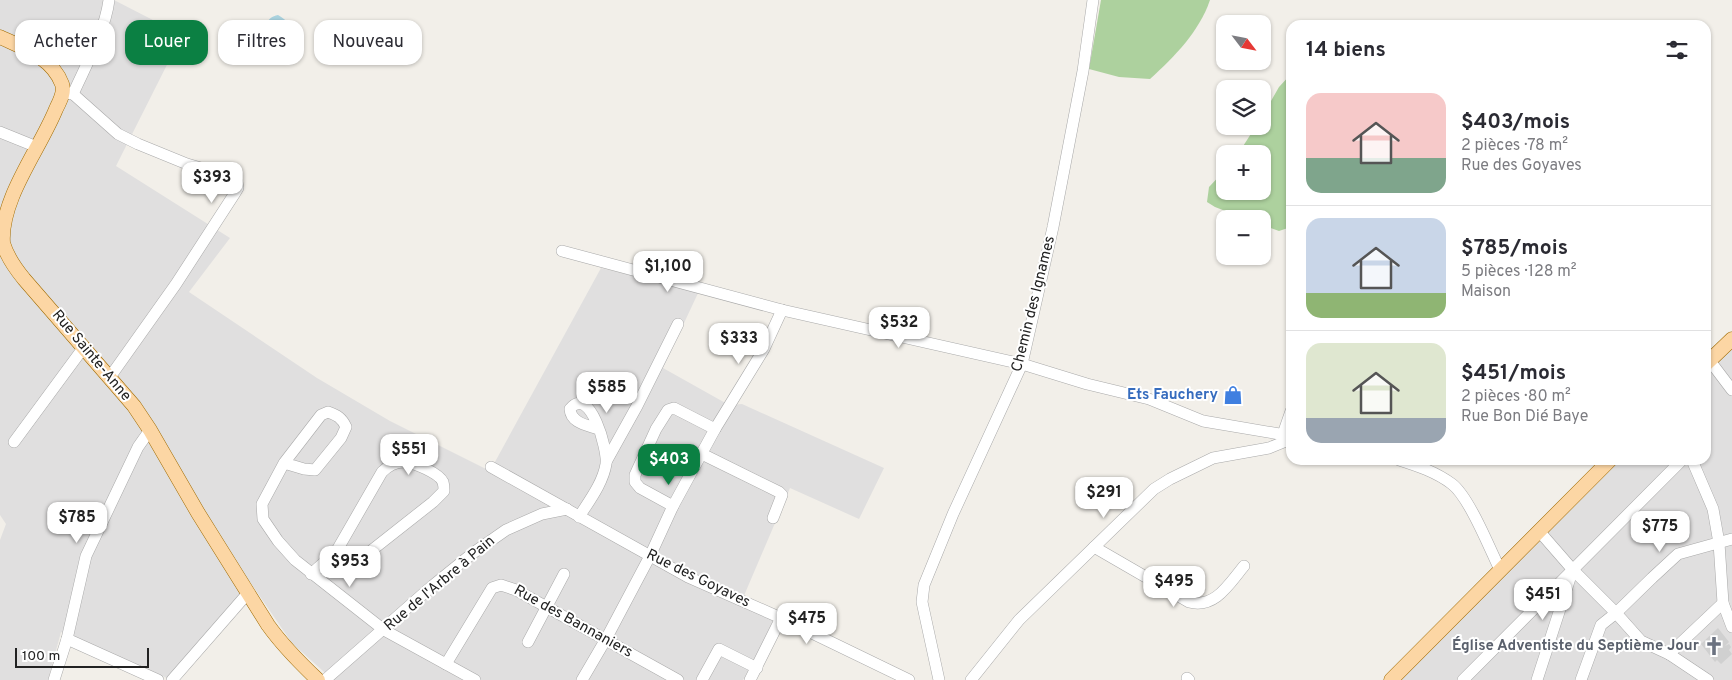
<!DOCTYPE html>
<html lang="fr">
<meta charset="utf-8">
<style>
body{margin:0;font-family:Overpass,sans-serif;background:#f7f7f7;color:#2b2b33;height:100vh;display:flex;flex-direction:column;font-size:19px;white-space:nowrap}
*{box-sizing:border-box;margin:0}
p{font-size:16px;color:#7c7c81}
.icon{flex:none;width:28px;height:28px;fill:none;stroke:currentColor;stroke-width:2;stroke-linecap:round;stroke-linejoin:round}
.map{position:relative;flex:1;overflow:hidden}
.panel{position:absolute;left:1286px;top:20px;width:425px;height:445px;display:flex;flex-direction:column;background:#fff;border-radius:15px;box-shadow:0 1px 4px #0004}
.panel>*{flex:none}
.banner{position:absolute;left:15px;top:20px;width:475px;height:45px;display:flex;gap:10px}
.needle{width:32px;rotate:122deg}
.fabs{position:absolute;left:1216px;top:15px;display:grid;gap:10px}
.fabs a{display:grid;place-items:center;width:55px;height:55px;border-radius:10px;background:#fff;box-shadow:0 1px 4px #0004;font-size:25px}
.scale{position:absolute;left:15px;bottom:12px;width:134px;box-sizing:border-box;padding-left:5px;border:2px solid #222;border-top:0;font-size:14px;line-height:18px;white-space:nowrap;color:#222;-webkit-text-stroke:4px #fff;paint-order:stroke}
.price{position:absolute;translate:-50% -42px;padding:0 11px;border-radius:10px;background:#fff;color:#222;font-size:16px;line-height:32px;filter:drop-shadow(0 1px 2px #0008)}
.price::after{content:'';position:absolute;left:50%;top:30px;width:15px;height:11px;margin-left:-8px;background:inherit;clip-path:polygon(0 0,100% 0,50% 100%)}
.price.on{background:#0b8043;color:#fff}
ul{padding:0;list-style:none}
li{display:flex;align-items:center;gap:15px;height:125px;padding:0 20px}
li+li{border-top:1px solid #e1e1e2}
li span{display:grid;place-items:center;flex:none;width:140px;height:100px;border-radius:15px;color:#555}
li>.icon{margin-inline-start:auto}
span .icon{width:60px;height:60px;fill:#fffc;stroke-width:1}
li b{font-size:21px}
h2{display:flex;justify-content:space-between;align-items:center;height:60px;padding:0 20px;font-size:21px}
.pill{padding:0 18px;border-radius:15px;background:#fff;box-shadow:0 1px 4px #0004;font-size:18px;line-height:45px}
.pill.on{background:#0b8043;color:#fff}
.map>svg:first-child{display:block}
</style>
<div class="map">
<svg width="1732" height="680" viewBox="0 0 1732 680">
<rect width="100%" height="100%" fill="#f2efe9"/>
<g fill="#e0dfdf">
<path d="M 0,0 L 114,0 L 182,35 L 116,166 L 230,238 L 189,292 L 317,378 L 390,421 L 490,471 L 601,268 L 699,291 L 663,368 L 729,405 L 742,404 L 884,468 L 859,519 L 790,488 L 740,605 L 776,619 L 743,680 L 333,680 L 292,643 L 250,582 L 167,678 L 61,632 L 48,680 L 0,680 L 0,540 L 6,524 L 0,515 Z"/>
<path d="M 1732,345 L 1732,680 L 1383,680 L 1471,590 L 1610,460 L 1706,460 L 1706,369 Z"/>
</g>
<path fill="#d0d0d0" d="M 1718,628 L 1729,642 L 1725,646 L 1729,644 L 1731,647 L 1729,650 L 1732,654 L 1721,664 L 1717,660 L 1715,662 L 1701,644 Z"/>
<g fill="#add19e">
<path d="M 1101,0 L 1210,0 C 1199,32 1175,56 1150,79 L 1119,77 L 1089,69 Z"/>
<path d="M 1291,74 L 1291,227 L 1279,231 L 1263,225 L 1262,219 L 1246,219 L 1215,207 L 1207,202 L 1209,187 L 1225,170 L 1225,191 L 1262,191 L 1262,154 L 1238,154 L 1256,126 L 1262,126 L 1263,115 L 1279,87 Z"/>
</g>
<path fill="#aad3df" d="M 278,15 C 281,17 285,19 287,22 C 294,34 278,57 264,38 C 264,28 266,17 278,15 Z"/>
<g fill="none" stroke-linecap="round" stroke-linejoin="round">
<g stroke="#a9a9a9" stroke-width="12">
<g id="minor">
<path d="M 67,93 L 73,94 C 86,65 105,31 109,0"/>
<path d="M 73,94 L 118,134 L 138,144 L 187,164 L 225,175 L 237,182 L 238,188 L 235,193 L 176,284 L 110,377"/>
<path d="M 0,132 L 37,147"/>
<path d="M 562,251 L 782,310 L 1022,364 L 1087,384 L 1149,399 L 1203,421 L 1291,436"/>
<path d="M 1710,361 L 1732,390"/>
<path d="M 1283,434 L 1291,411"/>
<path d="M 14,442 L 84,347"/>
<path d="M 702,454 L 779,492 L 782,495 L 773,518"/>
<path d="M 607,460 L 637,406 L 678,324"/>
<path d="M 1399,460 C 1418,466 1436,472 1452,484 C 1469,497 1490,549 1500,570"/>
<path d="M 1692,460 L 1713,509 L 1719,543 L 1723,603 L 1732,627"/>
<path d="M 284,463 L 304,469 L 315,470 L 341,438 L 346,427 C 342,418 337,415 328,412 L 321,415 L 284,463 L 262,504 L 263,519 L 278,541 L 295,560 L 384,630 L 475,680"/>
<path d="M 491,467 L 688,577 L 781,618 L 909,680"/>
<path d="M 673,506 L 640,488 L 635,482 L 635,475 L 656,429 L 668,410 L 674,408 L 715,429"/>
<path d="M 579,517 C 589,501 603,483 606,464 C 608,450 590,384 570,409 C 571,423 587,425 598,429"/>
<path d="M 1539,531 L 1573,570 L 1616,613 L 1641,641 L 1669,654 L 1723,603"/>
<path d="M 1094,547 L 1189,602 C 1215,609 1229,584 1244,566"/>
<path d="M 311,574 L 336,552 L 382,472 C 388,466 395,462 404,462 C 413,462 439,473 443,482 C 444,485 444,488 444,491 L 433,502 L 367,554 L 358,558 L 336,552"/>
<path d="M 67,639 L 158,680"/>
<path d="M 528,642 L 564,574"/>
<path d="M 1669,654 L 1708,680"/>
<path d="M 446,664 L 492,588 L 501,585 L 516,590 L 678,680"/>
<path d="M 1187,678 L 1189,680"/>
<path d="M 54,680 L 67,639 L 86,556 L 138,447 L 150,430"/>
<path d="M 172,680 L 248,593"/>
<path d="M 325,680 L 431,587 L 473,553 L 506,530 L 542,514 L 567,509"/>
<path d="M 582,680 L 606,639 L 650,556 L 673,506 L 715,429 L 764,349 L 782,310"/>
<path d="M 702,680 L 719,649 L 757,668"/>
<path d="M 750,680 L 781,618"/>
<path d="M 939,680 L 922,602 L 924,585 L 953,514 L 1022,364 L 1053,227 L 1083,71 L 1093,0"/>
<path d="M 971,680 L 1019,620 L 1154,489 L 1170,479 L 1213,458 L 1269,448 L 1291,439"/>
<path d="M 1463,680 L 1682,460"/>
<path d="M 1537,680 L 1572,572"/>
<path d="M 1581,680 L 1601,625 L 1616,613 L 1652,578 L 1678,554 L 1732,539"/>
</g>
</g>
<g stroke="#a06b00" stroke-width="15">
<g id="major">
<path d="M 0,37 C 23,48 52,57 62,84 C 65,92 60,101 56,109 C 40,149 0,199 3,243 C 7,257 15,268 24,279 L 134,406 L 150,430 L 198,513 L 268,625 C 283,646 300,663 318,680"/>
<path d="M 1706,364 L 1732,339"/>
<path d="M 1391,680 L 1610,460"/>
</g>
</g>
<use href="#minor" stroke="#fff" stroke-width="11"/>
<use href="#major" stroke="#fcd6a4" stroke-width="14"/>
</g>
<defs>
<g id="shop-bare" transform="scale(1.5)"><path d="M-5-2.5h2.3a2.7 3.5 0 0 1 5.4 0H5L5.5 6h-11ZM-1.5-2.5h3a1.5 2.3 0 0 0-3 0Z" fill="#3f7fe0" stroke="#fff" stroke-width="2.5" paint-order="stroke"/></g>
<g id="church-bare" transform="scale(1.5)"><path d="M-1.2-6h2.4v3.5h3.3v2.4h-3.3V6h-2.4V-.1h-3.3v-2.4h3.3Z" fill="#6b7280" stroke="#fff" stroke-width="2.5" paint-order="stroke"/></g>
</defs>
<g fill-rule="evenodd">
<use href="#shop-bare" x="1233" y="395"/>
<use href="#church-bare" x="1714" y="646"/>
</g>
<g text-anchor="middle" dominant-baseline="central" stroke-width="4" stroke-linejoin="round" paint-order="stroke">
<g font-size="15" fill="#222" stroke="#fff">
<text transform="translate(1034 304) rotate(-76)">Chemin des Ignames</text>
<text transform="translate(91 356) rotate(50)">Rue Sainte-Anne</text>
<text transform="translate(698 579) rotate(26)">Rue des Goyaves</text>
<text transform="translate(440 584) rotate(-40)">Rue de l'Arbre à Pain</text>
<text transform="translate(573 622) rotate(29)">Rue des Bannaniers</text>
</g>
<g font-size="15" font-weight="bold" fill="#366cbe" stroke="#fff" text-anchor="end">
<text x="1218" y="395">Ets Fauchery</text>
</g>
<g font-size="15" font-weight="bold" fill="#5b616d" stroke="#fff" text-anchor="end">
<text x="1699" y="646">Église Adventiste du Septième Jour</text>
</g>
</g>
</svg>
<div class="fabs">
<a><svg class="needle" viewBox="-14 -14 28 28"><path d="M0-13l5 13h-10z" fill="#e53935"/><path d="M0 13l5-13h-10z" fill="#7c7c81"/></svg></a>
<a><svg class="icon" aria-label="layers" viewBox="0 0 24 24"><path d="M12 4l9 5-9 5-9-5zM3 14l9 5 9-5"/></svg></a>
<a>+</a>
<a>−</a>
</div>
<div class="scale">100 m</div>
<b class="price" style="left:212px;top:204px">$393</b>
<b class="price" style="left:668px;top:293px">$1,100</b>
<b class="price" style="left:899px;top:349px">$532</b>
<b class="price" style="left:739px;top:365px">$333</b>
<b class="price" style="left:607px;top:414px">$585</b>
<b class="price" style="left:409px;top:476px">$551</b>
<b class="price on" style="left:669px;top:486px">$403</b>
<b class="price" style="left:1104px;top:519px">$291</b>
<b class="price" style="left:77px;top:544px">$785</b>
<b class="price" style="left:1660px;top:553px">$775</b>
<b class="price" style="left:350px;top:588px">$953</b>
<b class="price" style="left:1174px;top:608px">$495</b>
<b class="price" style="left:1543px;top:621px">$451</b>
<b class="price" style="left:807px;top:645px">$475</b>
<div class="banner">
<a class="pill">Acheter</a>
<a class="pill on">Louer</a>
<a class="pill">Filtres</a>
<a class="pill">Nouveau</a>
</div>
<section class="panel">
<h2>14 biens<svg class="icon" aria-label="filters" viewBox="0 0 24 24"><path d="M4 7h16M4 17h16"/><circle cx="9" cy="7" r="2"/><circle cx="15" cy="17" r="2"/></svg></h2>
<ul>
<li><span style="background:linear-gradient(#f6c9c9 65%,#7fa58c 0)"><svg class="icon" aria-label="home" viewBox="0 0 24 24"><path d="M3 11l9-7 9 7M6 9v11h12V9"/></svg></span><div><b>$403/mois</b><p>2 pièces · 78 m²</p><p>Rue des Goyaves</p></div></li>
<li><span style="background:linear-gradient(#c9d6e8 75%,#8fb573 0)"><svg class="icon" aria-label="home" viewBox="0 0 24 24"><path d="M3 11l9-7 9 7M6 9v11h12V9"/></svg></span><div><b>$785/mois</b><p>5 pièces · 128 m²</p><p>Maison</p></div></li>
<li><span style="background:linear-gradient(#dfe7d0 75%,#9aa5b1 0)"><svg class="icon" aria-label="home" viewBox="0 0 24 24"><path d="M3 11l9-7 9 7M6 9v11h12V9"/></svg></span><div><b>$451/mois</b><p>2 pièces · 80 m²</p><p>Rue Bon Dié Baye</p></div></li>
</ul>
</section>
</div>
